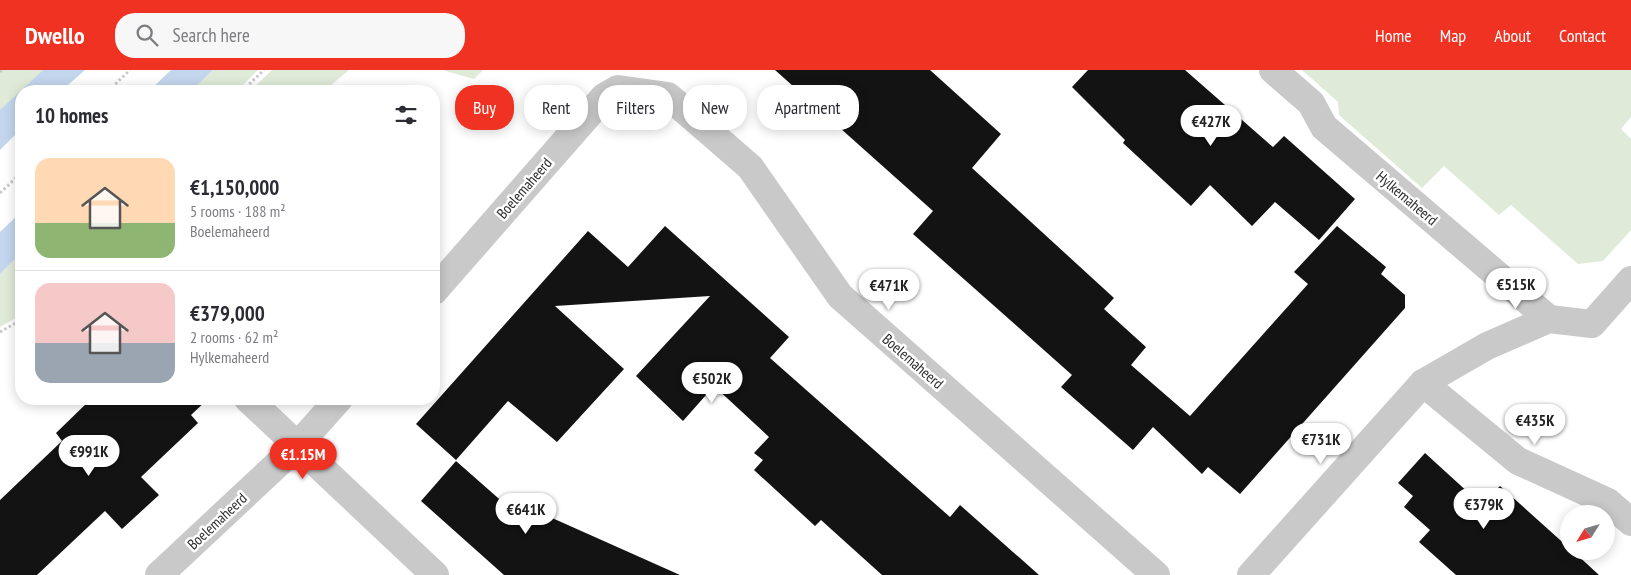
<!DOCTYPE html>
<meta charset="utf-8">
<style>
body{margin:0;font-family:"PT Sans Narrow",sans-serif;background:#f7f7f7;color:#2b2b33;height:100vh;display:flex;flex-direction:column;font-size:19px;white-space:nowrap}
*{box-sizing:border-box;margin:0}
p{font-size:16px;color:#7c7c81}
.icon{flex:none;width:28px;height:28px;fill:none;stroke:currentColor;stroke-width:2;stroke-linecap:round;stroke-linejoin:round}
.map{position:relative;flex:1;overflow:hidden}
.side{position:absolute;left:15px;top:15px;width:425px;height:320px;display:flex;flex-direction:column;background:#fff;border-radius:20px;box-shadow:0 2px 12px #0003}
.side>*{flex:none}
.guide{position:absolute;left:455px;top:15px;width:475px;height:45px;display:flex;gap:10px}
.needle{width:32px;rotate:233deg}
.controls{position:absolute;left:1560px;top:435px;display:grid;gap:10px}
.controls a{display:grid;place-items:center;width:55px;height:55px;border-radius:50%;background:#fff;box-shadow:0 2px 12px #0003;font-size:25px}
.price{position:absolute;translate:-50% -42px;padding:0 11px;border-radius:18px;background:#fff;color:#222;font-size:16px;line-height:32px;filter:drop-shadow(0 1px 2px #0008)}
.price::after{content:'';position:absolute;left:50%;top:30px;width:15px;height:11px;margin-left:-8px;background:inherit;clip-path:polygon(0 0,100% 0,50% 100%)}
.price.selected{background:#ef3222;color:#fff}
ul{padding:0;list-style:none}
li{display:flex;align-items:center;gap:15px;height:125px;padding:0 20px}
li+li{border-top:1px solid #e1e1e2}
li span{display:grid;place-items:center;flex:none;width:140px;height:100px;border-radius:15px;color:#555}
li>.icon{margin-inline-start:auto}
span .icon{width:60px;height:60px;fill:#fffc;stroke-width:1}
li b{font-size:21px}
h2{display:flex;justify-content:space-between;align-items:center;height:60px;padding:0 20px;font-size:21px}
.pill{padding:0 18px;border-radius:20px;background:#fff;box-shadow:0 2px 12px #0003;font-size:18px;line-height:45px}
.pill.selected{background:#ef3222;color:#fff}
header{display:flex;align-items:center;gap:30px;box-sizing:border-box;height:70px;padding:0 25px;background:#ef3222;color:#fff}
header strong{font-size:24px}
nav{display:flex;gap:28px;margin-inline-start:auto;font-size:18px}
.search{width:350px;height:45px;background:#f7f7f7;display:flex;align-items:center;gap:12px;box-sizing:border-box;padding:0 18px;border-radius:20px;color:#7c7c81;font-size:19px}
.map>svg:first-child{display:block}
</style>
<header>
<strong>Dwello</strong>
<div class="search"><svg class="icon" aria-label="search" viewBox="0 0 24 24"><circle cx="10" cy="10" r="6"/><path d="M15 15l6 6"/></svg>Search here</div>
<nav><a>Home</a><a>Map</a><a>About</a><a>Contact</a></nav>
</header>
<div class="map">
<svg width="1631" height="505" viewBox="0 0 1631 505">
<rect width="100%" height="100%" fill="#fff"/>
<g fill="#dfebd8">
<path d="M 0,0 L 43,0 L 0,44 Z"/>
<path d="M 213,0 L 258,0 L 237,21 L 191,21 Z"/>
<path d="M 272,0 L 349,0 L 324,21 L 250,21 Z"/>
<path d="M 442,0 L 483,0 L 474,9 Z"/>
<path d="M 1302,0 L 1631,0 L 1631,47 L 1621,59 L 1631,69 L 1631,160 L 1603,191 L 1578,194 L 1511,135 L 1499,145 L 1444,96 L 1422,118 L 1339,45 L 1338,32 Z"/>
<path d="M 21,183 L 21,245 L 0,257 L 0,204 Z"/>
</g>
<g fill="#c3d6ed">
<path d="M 43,0 L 85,0 L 61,21 L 21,21 L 21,59 L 0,80 L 0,40 Z"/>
<path d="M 171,0 L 213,0 L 191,21 L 149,21 Z"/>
<path d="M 21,142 L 21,183 L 0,204 L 0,162 Z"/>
</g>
<g fill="#131313">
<path d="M 775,0 L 930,0 L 1001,64 L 972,98 L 1114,228 L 1104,239 L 1146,277 L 1131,295 L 1190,346 L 1308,214 L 1294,202 L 1337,156 L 1386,197 L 1381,204 L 1405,225 L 1405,238 L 1240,424 L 1208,397 L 1202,404 L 1153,357 L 1133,380 L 1061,317 L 1072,305 L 913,164 L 933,141 Z"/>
<path d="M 1088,0 L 1185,0 L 1273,77 L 1284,66 L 1355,129 L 1319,170 L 1275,132 L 1252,156 L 1210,115 L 1191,136 L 1123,73 L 1125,70 L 1072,17 Z"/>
<path d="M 665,156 L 789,267 L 770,288 L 950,447 L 960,435 L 1039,505 L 882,505 L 821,450 L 815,456 L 754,400 L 763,390 L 754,383 L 769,367 L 714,316 L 683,351 L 636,306 L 710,226 L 555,236 L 624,299 L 557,372 L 508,331 L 456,390 L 416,354 L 588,161 L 628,197 Z"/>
<path d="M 91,329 L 208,329 L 191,345 L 198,353 L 141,407 L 159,425 L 122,459 L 105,441 L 37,505 L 0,505 L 0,430 L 62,371 L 56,363 Z"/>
<path d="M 1425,383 L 1482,435 L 1500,416 L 1569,478 L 1569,481 L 1573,481 L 1599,505 L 1456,505 L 1419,472 L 1430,460 L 1404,437 L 1413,426 L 1398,413 Z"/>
<path d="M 456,391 L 515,443 L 523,435 L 680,505 L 504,505 L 421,431 Z"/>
</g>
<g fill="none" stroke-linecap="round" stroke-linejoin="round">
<g stroke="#c9c9c9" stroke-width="3" stroke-dasharray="2.5 2.5" stroke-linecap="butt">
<path d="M 0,2 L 2,0"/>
<path d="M 108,21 L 130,0"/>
<path d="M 242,21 L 264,0"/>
<path d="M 0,123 L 21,103"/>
<path d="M 0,262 L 21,250"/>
</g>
<g stroke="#c9c9c9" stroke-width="28">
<path d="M 1273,0 L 1311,33 L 1324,57 L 1549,249"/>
<path d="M 434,221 L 604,27 L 618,19 L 668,26 L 750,97 L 840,226 L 1156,505"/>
<path d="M 1423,313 L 1518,391 L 1608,432 L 1631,452"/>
<path d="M 248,329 L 435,505"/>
<path d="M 159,505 L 297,376 L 339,329"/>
<path d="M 1251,505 L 1423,313 L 1487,276 L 1549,249 L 1592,254 L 1631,210"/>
</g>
</g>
<g text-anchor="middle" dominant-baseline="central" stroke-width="5" stroke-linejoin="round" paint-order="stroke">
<g font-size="15" fill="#2c2c2c" stroke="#fff">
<text transform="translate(524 118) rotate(-49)">Boelemaheerd</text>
<text transform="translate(1407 128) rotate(40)">Hylkemaheerd</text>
<text transform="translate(913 291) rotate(41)">Boelemaheerd</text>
<text transform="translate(217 451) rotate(-43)">Boelemaheerd</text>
</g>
</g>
</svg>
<div class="controls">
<a><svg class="needle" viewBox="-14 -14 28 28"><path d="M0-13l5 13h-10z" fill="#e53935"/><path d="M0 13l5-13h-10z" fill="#7c7c81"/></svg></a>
</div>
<b class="price" style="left:1211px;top:77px">€427K</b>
<b class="price" style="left:1516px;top:240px">€515K</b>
<b class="price" style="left:889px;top:241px">€471K</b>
<b class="price" style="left:712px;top:334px">€502K</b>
<b class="price" style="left:1535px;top:376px">€435K</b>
<b class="price" style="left:1321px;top:395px">€731K</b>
<b class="price" style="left:89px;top:407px">€991K</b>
<b class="price selected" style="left:303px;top:410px">€1.15M</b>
<b class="price" style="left:1484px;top:460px">€379K</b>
<b class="price" style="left:526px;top:465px">€641K</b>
<div class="guide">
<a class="pill selected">Buy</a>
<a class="pill">Rent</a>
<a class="pill">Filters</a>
<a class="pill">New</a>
<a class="pill">Apartment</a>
</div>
<section class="side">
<h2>10 homes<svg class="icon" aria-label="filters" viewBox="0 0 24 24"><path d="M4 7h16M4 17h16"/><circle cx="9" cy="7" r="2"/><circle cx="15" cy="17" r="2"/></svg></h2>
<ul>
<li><span style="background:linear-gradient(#ffd9b3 65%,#8fb573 0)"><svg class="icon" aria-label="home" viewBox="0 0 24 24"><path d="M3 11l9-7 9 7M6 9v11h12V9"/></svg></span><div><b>€1,150,000</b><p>5 rooms · 188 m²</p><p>Boelemaheerd</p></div></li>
<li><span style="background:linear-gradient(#f6c9c9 60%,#9aa5b1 0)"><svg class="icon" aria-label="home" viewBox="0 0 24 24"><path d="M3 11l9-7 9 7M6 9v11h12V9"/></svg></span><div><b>€379,000</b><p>2 rooms · 62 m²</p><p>Hylkemaheerd</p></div></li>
</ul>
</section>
</div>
